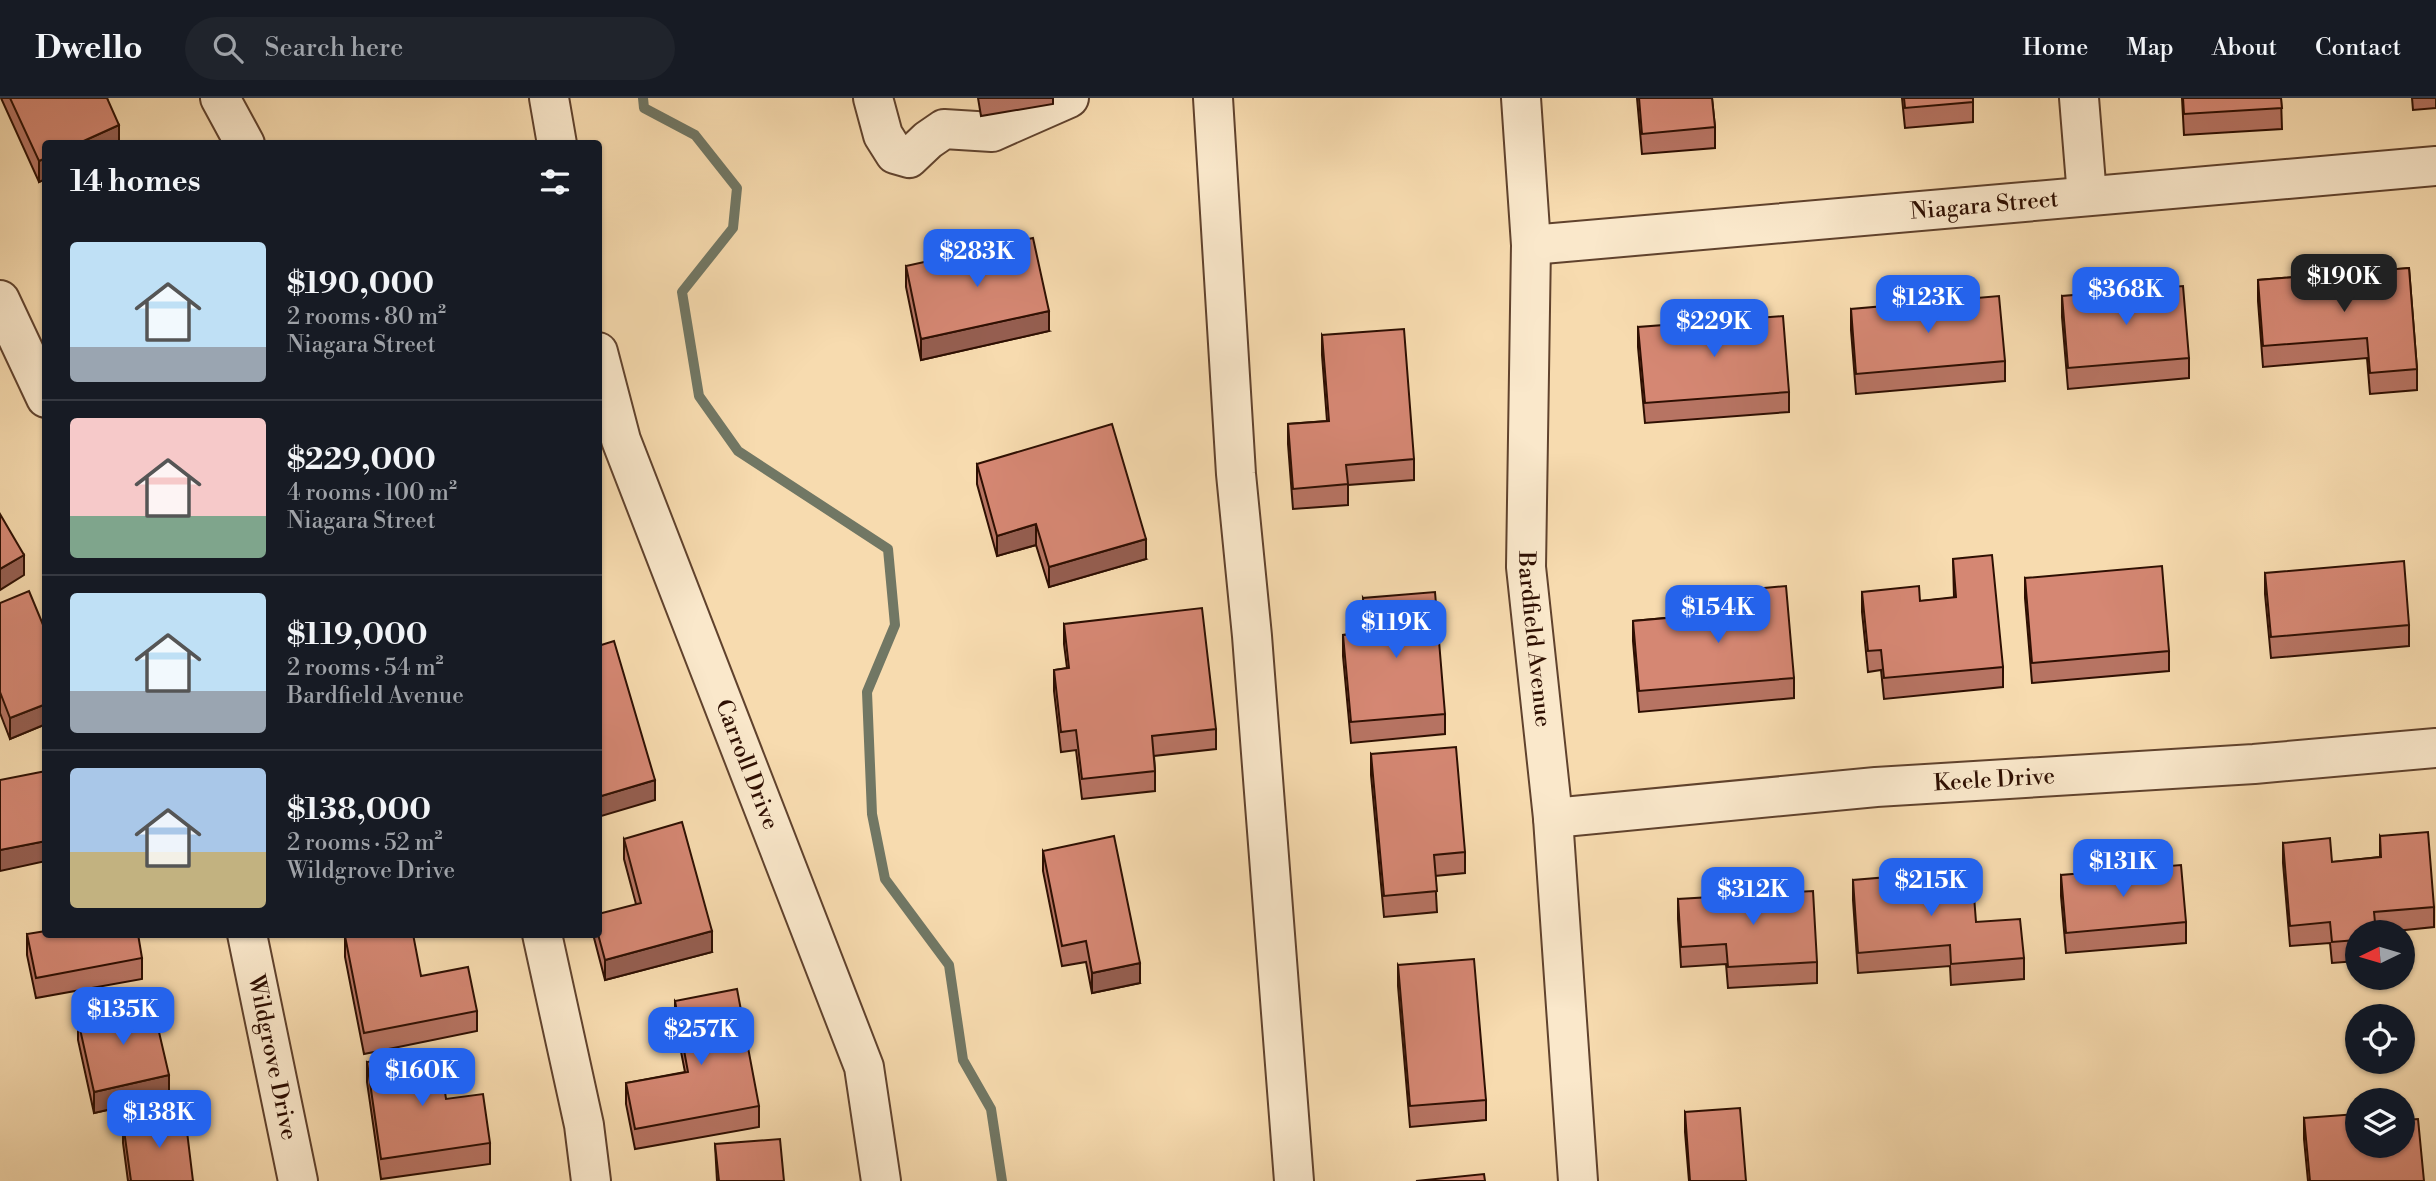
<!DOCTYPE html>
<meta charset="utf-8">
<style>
body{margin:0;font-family:"Libre Bodoni",serif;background:#20242c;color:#f1f3f6;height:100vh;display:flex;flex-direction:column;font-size:26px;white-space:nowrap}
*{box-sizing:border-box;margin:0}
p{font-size:23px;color:#9ea1a6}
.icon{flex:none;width:38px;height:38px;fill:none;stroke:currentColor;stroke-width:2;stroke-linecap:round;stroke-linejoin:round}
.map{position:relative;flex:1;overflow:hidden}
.details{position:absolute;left:42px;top:42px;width:560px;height:798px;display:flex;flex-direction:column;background:#171b24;border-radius:7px;box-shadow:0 2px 5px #0004}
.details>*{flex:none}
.needle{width:46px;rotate:265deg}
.buttons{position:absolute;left:2345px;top:822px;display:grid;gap:14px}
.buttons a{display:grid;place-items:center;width:70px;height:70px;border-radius:50%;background:#171b24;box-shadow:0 2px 5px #0004;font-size:35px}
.price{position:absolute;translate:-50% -60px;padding:0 16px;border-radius:14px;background:#2563eb;color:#fff;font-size:23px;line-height:46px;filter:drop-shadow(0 2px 4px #0008)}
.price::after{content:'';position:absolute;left:50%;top:42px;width:21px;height:16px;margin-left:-10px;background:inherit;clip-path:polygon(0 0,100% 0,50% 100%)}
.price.selected{background:#222;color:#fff}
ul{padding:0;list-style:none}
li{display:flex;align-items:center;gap:21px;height:175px;padding:0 28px}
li+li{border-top:2px solid #363941}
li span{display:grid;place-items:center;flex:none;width:196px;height:140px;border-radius:7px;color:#555}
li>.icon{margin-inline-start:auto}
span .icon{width:84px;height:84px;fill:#fffc;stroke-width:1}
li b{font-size:30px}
h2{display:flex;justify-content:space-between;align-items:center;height:84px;padding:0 28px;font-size:30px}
header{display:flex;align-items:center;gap:42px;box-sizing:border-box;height:98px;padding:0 35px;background:#171b24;border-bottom:2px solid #363941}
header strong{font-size:33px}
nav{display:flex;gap:38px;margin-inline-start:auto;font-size:24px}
.search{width:490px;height:63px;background:#20242c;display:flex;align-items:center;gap:18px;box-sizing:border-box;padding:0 24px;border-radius:38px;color:#9ea1a6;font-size:26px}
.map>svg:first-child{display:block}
</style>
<header>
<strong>Dwello</strong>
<div class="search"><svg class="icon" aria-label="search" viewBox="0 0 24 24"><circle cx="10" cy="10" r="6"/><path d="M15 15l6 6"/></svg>Search here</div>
<nav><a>Home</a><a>Map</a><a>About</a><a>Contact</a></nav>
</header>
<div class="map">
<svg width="2436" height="1083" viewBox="0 0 2436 1083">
<rect width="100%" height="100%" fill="#f7dbaf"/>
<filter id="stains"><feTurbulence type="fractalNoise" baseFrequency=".00286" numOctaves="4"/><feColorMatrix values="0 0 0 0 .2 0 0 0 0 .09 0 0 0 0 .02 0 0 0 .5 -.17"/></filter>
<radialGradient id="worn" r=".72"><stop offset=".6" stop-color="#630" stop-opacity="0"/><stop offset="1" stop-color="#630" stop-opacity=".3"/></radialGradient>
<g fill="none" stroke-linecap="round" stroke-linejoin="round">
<path stroke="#717764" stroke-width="10" d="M 643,0 L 644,10 L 695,37 L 737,90 L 733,130 L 682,194 L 699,298 L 738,353 L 888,451 L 895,527 L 867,594 L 872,716 L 885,781 L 949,867 L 963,962 L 991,1011 L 1002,1083"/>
<g stroke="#60422d" stroke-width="42">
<g id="minor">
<path d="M 220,0 L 245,46"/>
<path d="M 549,0 L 557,46"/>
<path d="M 873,0 L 883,37 L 895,56 L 909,60 L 928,42 L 944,31 L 992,34 L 1069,0"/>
<path d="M 1213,0 L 1236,376 L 1252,538 L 1294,1083"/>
<path id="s1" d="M 1521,0 L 1531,147 L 1526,469 L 1553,720 L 1578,1083"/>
<path d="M 2079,0 L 2087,98"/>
<path id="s2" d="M 1531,147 L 2436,68"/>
<path d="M 0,202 L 46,300"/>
<path id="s3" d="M 598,254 L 621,342 L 864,969 L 881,1083"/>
<path id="s4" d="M 1553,720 L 1876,689 L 2254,666 L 2436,650"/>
<path id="s5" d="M 247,836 L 298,1083"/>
<path d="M 542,836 L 584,1027 L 591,1083"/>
</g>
</g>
<use href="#minor" stroke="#fae8cb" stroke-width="38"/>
</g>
<g fill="#b77463" stroke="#2e0f02" stroke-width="2">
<path d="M 1,0 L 107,0 L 119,46 L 39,84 Z"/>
<path d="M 978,0 L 1053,0 L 1053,6 L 981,18 Z"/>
<path d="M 1637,0 L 1712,0 L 1715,29 L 1715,50 L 1642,56 Z"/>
<path d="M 1902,0 L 1973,0 L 1973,24 L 1905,30 Z"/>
<path d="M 2182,0 L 2281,0 L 2282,31 L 2184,37 Z"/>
<path d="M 2412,0 L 2436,0 L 2436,10 L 2413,12 Z"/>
<path d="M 906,168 L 1049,233 L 921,262 L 906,189 Z"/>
<path d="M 2409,170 L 2417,271 L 2417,292 L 2370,296 L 2367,260 L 2263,269 L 2258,203 L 2258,182 Z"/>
<path d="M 2062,198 L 2189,260 L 2189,280 L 2068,291 L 2062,219 Z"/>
<path d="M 1851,211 L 2005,263 L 2005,283 L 1856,296 L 1851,232 Z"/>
<path d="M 1638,229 L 1789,294 L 1789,314 L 1645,325 L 1638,249 Z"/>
<path d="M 1322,237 L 1414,361 L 1414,382 L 1348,387 L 1348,407 L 1293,411 L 1288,346 L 1288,326 L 1327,323 L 1322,257 Z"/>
<path d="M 977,366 L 1146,461 L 1049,489 L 1036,447 L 997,458 L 977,386 Z"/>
<path d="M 1953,461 L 2003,569 L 2003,589 L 1884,601 L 1881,572 L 1868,574 L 1862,514 L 1862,494 L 1920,503 L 1954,500 Z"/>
<path d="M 2265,475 L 2409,527 L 2409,548 L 2271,560 L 2265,496 Z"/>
<path d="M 2025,480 L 2169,553 L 2169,573 L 2032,585 L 2025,500 Z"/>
<path d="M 1743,492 L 1794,580 L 1794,600 L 1639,614 L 1633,543 L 1633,523 L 1743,513 Z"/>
<path d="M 1363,500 L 1445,616 L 1445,636 L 1351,645 L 1343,558 L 1343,537 L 1365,535 Z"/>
<path d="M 0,505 L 46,534 L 46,626 L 10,641 L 0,615 Z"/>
<path d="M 1064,526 L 1216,631 L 1216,651 L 1154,658 L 1155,673 L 1155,693 L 1082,701 L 1076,652 L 1061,654 L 1054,593 L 1054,572 L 1067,570 L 1064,546 Z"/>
<path d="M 1371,656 L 1465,754 L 1465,775 L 1435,778 L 1437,814 L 1384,819 L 1371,677 Z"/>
<path d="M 2380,738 L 2434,809 L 2434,829 L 2376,835 L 2357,835 L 2357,863 L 2332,865 L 2330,845 L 2290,848 L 2283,765 L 2283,745 L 2332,764 L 2380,759 Z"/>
<path d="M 624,741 L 712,854 L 605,882 L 593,836 L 598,836 L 636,806 L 624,761 Z"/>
<path d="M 1043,753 L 1140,885 L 1092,895 L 1086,864 L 1062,868 L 1043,773 Z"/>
<path d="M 2061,777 L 2186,824 L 2186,845 L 2066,855 L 2061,798 Z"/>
<path d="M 1853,782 L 1976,824 L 2024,860 L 2024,881 L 1951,887 L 1950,868 L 1858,875 L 1853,802 Z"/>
<path d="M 1678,801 L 1817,864 L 1817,885 L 1728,890 L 1726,866 L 1681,869 L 1678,821 Z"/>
<path d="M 27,836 L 142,860 L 142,881 L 36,900 L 27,857 Z"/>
<path d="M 345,838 L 421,878 L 477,913 L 477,933 L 364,956 L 345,859 Z"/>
<path d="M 1398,867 L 1486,1002 L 1486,1022 L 1410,1029 L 1398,888 Z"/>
<path d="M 675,903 L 759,1008 L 759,1029 L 635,1051 L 626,1006 L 626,985 L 685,974 L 675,923 Z"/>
<path d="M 78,922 L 169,998 L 94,1015 L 78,942 Z"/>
<path d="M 367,964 L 446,1001 L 490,1045 L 490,1066 L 381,1081 L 367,984 Z"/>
<path d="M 1685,1014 L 1746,1083 L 1689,1083 L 1685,1034 Z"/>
<path d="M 2304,1020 L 2424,1083 L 2308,1083 L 2304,1041 Z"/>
<path d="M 123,1025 L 193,1083 L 128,1083 L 123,1045 Z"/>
<path d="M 715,1046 L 784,1083 L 717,1083 Z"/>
</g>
<g fill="#955e50" stroke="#2e0f02" stroke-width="2">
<path d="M 119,27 L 119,46 L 77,46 Z"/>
<path d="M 46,60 L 46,81 L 39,84 L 39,63 Z"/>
<path d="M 1049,213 L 1049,233 L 921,262 L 921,241 Z"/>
<path d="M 1036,426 L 1036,447 L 997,458 L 997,438 Z"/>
<path d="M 1146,441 L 1146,461 L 1049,489 L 1049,469 Z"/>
<path d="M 24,457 L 24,477 L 0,492 L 0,471 Z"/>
<path d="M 46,606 L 46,626 L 10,641 L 10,620 Z"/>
<path d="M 655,682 L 655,702 L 598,719 L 598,699 Z"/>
<path d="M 46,743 L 46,763 L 0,773 L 0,752 Z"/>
<path d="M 712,833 L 712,854 L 605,882 L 605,862 Z"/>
<path d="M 1140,865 L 1140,885 L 1092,895 L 1092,875 Z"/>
<path d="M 169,977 L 169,998 L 94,1015 L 94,994 Z"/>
</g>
<g fill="#d58773" stroke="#2e0f02" stroke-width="2">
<path d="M 10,0 L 107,0 L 119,27 L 77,46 L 46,46 L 46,60 L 39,63 Z"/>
<path d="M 1639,0 L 1712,0 L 1715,29 L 1642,36 Z"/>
<path d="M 1904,0 L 1973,0 L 1973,4 L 1905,10 Z"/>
<path d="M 2183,0 L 2281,0 L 2282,10 L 2184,16 Z"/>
<path d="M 1033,140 L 1049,213 L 921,241 L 906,168 Z"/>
<path d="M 2409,170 L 2417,271 L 2370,275 L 2367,240 L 2263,248 L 2258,182 Z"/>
<path d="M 2183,188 L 2189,260 L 2068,270 L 2062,198 Z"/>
<path d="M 1999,198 L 2005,263 L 1856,276 L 1851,211 Z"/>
<path d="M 1783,218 L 1789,294 L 1645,305 L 1638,229 Z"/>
<path d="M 1404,231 L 1414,361 L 1346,367 L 1348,386 L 1293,391 L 1288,326 L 1329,323 L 1322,237 Z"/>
<path d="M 1112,326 L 1146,441 L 1049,469 L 1036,426 L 997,438 L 977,366 Z"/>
<path d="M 0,416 L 24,457 L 0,471 Z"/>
<path d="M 1992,457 L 2003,569 L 1884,580 L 1881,552 L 1868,553 L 1862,494 L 1919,488 L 1920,503 L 1956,499 L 1953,461 Z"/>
<path d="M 2404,463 L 2409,527 L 2271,539 L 2265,475 Z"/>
<path d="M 2162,468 L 2169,553 L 2032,565 L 2025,480 Z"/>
<path d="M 1786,488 L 1794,580 L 1639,593 L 1633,523 L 1745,513 L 1743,492 Z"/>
<path d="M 29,493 L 46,534 L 46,606 L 10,620 L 0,594 L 0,505 Z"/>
<path d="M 1435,494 L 1445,616 L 1351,624 L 1343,537 L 1366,535 L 1363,500 Z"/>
<path d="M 1202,510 L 1216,631 L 1152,638 L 1155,673 L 1082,681 L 1076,632 L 1061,634 L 1054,572 L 1069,570 L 1064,526 Z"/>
<path d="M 614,543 L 655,682 L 598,699 L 598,548 Z"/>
<path d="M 1456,649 L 1465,754 L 1434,757 L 1437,793 L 1384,798 L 1371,656 Z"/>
<path d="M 46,673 L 46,743 L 0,752 L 0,682 Z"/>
<path d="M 682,724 L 712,833 L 605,862 L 598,836 L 598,816 L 641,805 L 624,741 Z"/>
<path d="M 2428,734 L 2434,809 L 2374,814 L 2376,835 L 2357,835 L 2357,842 L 2332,844 L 2330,824 L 2290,828 L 2283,745 L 2330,740 L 2332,764 L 2381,759 L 2380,738 Z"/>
<path d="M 1114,738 L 1140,865 L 1092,875 L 1086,843 L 1062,848 L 1043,753 Z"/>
<path d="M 2181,767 L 2186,824 L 2066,835 L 2061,777 Z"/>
<path d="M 1972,772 L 1976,824 L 2020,821 L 2024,860 L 1951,866 L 1950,847 L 1858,855 L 1853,782 Z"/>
<path d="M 1813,793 L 1817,864 L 1728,869 L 1726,846 L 1681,849 L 1678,801 Z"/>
<path d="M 46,833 L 46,836 L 138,836 L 142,860 L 36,880 L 27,836 Z"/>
<path d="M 354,836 L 413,836 L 421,878 L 468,869 L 477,913 L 364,935 L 345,838 Z"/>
<path d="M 1474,861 L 1486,1002 L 1410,1008 L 1398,867 Z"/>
<path d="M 737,891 L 759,1008 L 635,1031 L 626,985 L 688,974 L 675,903 Z"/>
<path d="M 152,904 L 169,977 L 94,994 L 78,922 Z"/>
<path d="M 439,953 L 446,1001 L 483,996 L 490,1045 L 381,1061 L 367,964 Z"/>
<path d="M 1740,1010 L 1746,1083 L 1690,1083 L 1685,1014 Z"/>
<path d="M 2357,1016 L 2357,1048 L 2403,1048 L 2403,1022 L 2418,1021 L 2424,1083 L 2310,1083 L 2304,1020 Z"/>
<path d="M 185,1017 L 193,1083 L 131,1083 L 123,1025 Z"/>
<path d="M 780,1041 L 784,1083 L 719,1083 L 715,1046 Z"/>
<path d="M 1484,1076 L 1485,1083 L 1416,1083 Z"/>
</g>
<g text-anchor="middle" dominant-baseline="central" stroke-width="5" stroke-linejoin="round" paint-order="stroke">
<g font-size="23" fill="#2e0f02" stroke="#fae8cb">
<text stroke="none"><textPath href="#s2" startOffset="455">Niagara Street</textPath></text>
<text stroke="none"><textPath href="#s1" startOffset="542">Bardfield Avenue</textPath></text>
<text stroke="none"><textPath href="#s3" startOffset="439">Carroll Drive</textPath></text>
<text stroke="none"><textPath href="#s4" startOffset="443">Keele Drive</textPath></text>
<text stroke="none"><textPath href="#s5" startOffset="126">Wildgrove Drive</textPath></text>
</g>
</g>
<rect width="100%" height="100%" filter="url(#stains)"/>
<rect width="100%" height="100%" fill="url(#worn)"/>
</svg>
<div class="buttons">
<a><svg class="needle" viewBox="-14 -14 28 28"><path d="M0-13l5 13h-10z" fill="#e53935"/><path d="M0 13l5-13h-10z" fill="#9ea1a6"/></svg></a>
<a><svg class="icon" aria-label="locate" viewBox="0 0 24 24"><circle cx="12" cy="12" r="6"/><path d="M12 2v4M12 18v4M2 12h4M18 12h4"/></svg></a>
<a><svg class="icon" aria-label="layers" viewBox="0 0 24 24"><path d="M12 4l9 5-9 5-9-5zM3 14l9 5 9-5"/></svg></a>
</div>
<b class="price" style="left:977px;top:191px">$283K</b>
<b class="price selected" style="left:2344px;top:216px">$190K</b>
<b class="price" style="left:2126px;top:229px">$368K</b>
<b class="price" style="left:1928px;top:237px">$123K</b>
<b class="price" style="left:1714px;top:261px">$229K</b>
<b class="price" style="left:1718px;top:547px">$154K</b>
<b class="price" style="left:1396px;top:562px">$119K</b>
<b class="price" style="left:2123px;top:801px">$131K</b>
<b class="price" style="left:1931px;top:820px">$215K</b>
<b class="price" style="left:1753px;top:829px">$312K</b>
<b class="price" style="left:123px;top:949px">$135K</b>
<b class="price" style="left:701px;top:969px">$257K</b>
<b class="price" style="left:422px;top:1010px">$160K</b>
<b class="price" style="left:159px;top:1052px">$138K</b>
<section class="details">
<h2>14 homes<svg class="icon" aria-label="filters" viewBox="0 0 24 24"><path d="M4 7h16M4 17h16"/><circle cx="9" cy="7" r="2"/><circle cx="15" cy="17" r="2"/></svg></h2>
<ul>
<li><span style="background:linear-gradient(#bfe0f5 75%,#9aa5b1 0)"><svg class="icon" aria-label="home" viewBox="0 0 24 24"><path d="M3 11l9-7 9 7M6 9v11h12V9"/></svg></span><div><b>$190,000</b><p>2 rooms · 80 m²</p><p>Niagara Street</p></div></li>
<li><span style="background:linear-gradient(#f6c9c9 70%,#7fa58c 0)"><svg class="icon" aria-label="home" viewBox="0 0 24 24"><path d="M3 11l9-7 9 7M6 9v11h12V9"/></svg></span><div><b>$229,000</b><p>4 rooms · 100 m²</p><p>Niagara Street</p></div></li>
<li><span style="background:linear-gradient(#bfe0f5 70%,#9aa5b1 0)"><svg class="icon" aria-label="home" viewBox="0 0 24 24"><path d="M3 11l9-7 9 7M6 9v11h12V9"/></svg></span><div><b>$119,000</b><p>2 rooms · 54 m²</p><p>Bardfield Avenue</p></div></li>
<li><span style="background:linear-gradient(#a9c7e8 60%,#c2b280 0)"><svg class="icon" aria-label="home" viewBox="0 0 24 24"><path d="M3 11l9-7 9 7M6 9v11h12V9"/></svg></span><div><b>$138,000</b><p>2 rooms · 52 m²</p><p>Wildgrove Drive</p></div></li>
</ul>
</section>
</div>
